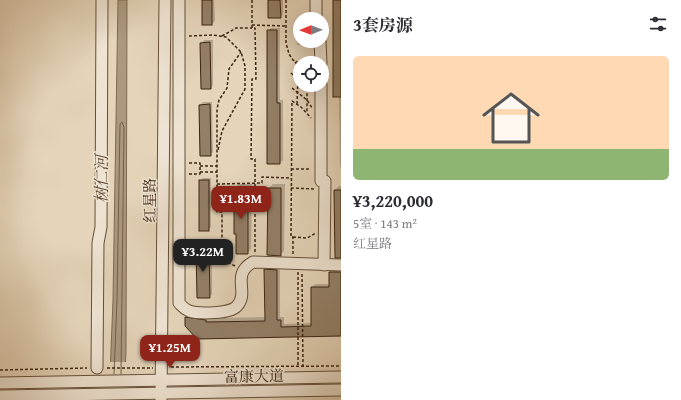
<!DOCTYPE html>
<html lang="zh">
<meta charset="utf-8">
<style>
body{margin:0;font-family:"Gentium Book Plus","Noto Serif SC",serif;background:#f2f2f3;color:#2b2b33;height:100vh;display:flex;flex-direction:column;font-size:15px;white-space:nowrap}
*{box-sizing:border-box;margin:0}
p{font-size:13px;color:#7c7c81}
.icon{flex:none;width:22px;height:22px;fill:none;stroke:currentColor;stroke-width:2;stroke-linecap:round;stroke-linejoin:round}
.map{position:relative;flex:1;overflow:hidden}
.details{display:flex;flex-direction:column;background:#fff;width:340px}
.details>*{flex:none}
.needle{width:26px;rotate:269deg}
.buttons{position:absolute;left:293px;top:12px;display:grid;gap:8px}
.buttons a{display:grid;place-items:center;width:36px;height:36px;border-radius:50%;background:#fff;box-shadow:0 4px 16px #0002;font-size:20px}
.price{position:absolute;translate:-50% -34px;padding:0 9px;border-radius:8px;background:#8f2418;color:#fff;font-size:13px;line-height:26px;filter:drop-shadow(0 1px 2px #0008)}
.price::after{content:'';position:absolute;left:50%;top:24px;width:12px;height:9px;margin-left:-6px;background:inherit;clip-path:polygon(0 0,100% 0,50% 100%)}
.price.selected{background:#222;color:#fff}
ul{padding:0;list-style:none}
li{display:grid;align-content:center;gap:8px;height:212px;padding:0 12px}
li span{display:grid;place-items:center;height:124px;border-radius:6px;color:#555}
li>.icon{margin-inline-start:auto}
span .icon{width:72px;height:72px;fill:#fffc;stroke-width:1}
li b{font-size:17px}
h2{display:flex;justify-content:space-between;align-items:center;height:48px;padding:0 12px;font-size:17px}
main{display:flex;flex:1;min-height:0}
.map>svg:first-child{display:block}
</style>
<main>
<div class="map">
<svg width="341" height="400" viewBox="0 0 341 400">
<rect width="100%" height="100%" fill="#e5d4b9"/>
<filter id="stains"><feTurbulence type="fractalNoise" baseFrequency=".005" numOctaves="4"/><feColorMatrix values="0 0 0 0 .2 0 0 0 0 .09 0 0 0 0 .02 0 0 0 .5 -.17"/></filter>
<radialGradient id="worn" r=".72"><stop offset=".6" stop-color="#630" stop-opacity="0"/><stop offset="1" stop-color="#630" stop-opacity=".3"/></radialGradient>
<path fill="#ab987f" stroke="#7e6952" d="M 118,0 L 127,0 L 126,350 L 124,400 L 109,400 L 113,300 Z"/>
<path fill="#e5d4b9" d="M 108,362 L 127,362 L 126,400 L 107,400 Z"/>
<g fill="#0003">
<path d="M 203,0 L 214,0 L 215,21 L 212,24 Z"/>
<path d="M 269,0 L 283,0 L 283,14 L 280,17 Z"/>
<path d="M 334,0 L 341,0 L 341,167 L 340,167 L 339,96 Z"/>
<path d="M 299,23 L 300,41 L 310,41 L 308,45 L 297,45 L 298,25 Z"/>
<path d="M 271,28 L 280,28 L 280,100 L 283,100 L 283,160 L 280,163 L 268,163 L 268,31 Z"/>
<path d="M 204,40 L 213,40 L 213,85 L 211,88 L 202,43 Z"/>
<path d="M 203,102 L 212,102 L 213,152 L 210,155 L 200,105 Z"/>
<path d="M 203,178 L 211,178 L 211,227 L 208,230 L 200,181 Z"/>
<path d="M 239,184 L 252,184 L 251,249 L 247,253 L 235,188 Z"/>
<path d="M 273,184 L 285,184 L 284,251 L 280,255 L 268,254 L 269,188 Z"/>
<path d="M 339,186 L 341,186 L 341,257 L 335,190 Z"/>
<path d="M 200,246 L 212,246 L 212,294 L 209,297 L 197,249 Z"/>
<path d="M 269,266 L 280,267 L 280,317 L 284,317 L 284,324 L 312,323 L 312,287 L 315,284 L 330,284 L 330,272 L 333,269 L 341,269 L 341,334 L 198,338 L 186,317 L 190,314 L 209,317 L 210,318 L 266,317 L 265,270 Z"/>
</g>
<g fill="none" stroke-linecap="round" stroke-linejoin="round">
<path stroke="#735e47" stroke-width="1" d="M 114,374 L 117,300 L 120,124 L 122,122 L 124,127 L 121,374"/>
</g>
<g fill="#937f67" stroke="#3b230f">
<rect x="202" y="0" width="10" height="25"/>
<path d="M 268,0 L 280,0 L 281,18 L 268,18 Z"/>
<rect x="333" y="0" width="8" height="97"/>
<path d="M 267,30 L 277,30 L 277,103 L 280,103 L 280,164 L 267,164 Z"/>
<path d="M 210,42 L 211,89 L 201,89 L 200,43 Z"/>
<path d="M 210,104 L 211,156 L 200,156 L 199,105 Z"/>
<rect x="199" y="180" width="10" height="51"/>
<path d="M 234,188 L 248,188 L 248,254 L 236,254 L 236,234 L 234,234 Z"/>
<path d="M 268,188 L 281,188 L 281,256 L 267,255 Z"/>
<path d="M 334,190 L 341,190 L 341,258 L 335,258 Z"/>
<path d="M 209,248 L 210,298 L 197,298 L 196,249 Z"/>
<path d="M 264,269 L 277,270 L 277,320 L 281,320 L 281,327 L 311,326 L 311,287 L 329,287 L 329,272 L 341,272 L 341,336 L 197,339 L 185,326 L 185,317 L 206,320 L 206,322 L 265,321 Z"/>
</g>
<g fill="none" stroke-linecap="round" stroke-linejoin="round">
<g stroke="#664f3a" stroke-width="13">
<g id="minor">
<path d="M 179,0 L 179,303 C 182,306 184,309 189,311 C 198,314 231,314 237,306 C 250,292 230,275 253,262 L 341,265"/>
<path d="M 316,0 L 316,19"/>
<path d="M 320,41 L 321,63"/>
<path d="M 321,85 L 321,181 L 325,181 L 324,265"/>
<path d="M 97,368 L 98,243 L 101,227 L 102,0"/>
<path d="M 0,383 L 341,377"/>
<path d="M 0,396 L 341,390"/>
<path d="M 161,400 L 165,0"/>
</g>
</g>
<g stroke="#3b230f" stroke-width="1.5" stroke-dasharray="3 2" stroke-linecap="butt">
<path d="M 252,0 L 252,28 L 255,28 L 256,79 L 252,79 L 251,159 L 255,159 L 255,253"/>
<path d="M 286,0 L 286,43 L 289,54 L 293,60 L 300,63"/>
<path d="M 252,25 L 286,26"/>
<path d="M 189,36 L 213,35 L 226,37 L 241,52 L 245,66 L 245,89 L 222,131 L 218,150"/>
<path d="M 222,36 L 236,28 L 252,28"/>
<path d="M 295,62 L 300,68"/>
<path d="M 291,73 L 300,81"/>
<path d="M 303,85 L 307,89 L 307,113"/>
<path d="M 292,88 L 307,100 L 312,108"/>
<path d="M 297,104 L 298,79"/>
<path d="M 189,163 L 200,163 L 200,174 L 189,174"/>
<path d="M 200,166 L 217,166"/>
<path d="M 291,169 L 311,169"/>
<path d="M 200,172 L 217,172"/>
<path d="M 217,184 L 262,183 L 262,177 L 291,178"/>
<path d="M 291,188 L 315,189"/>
<path d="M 293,237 L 307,238 L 316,233"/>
<path d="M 293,254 L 293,237 L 291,237 L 292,101 L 301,107 L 311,118"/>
<path d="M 235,266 L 227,262 L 222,254 L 222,212 L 217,212 L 217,109 L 219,100 L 227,88 L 229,69 L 241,52"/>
<path d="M 298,272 L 298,366"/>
<path d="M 302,274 L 303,366"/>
<path d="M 171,367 L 341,366"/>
<path d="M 107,368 L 153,368"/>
<path d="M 0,370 L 87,368"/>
</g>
<use href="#minor" stroke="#eee3d2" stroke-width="11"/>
</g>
<g text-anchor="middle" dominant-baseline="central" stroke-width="3" stroke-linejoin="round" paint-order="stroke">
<g font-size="15" fill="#3b230f" stroke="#eee3d2">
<text transform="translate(149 200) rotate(-90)">红星路</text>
<text transform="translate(254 376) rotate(-1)">富康大道</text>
</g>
<g font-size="16" font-style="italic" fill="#5d4631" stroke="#eee3d2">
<text transform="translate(101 179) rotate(-90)">树仁河</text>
</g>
</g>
<rect width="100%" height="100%" filter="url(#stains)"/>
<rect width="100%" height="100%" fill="url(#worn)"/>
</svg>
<div class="buttons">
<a><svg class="needle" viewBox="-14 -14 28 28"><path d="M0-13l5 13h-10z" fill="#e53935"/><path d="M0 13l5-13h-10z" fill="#7c7c81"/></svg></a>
<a><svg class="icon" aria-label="locate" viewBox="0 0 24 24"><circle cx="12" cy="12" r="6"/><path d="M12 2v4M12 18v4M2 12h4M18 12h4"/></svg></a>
</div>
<b class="price" style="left:241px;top:220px">¥1.83M</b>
<b class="price selected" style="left:203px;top:273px">¥3.22M</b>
<b class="price" style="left:170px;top:369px">¥1.25M</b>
</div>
<section class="details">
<h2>3套房源<svg class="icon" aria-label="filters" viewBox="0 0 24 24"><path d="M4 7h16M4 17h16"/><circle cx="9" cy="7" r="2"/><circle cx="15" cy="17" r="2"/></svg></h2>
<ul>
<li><span style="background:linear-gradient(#ffd9b3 75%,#8fb573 0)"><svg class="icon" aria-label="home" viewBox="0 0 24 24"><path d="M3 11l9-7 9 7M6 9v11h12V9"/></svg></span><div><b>¥3,220,000</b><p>5室 · 143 m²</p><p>红星路</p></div></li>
</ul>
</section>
</main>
